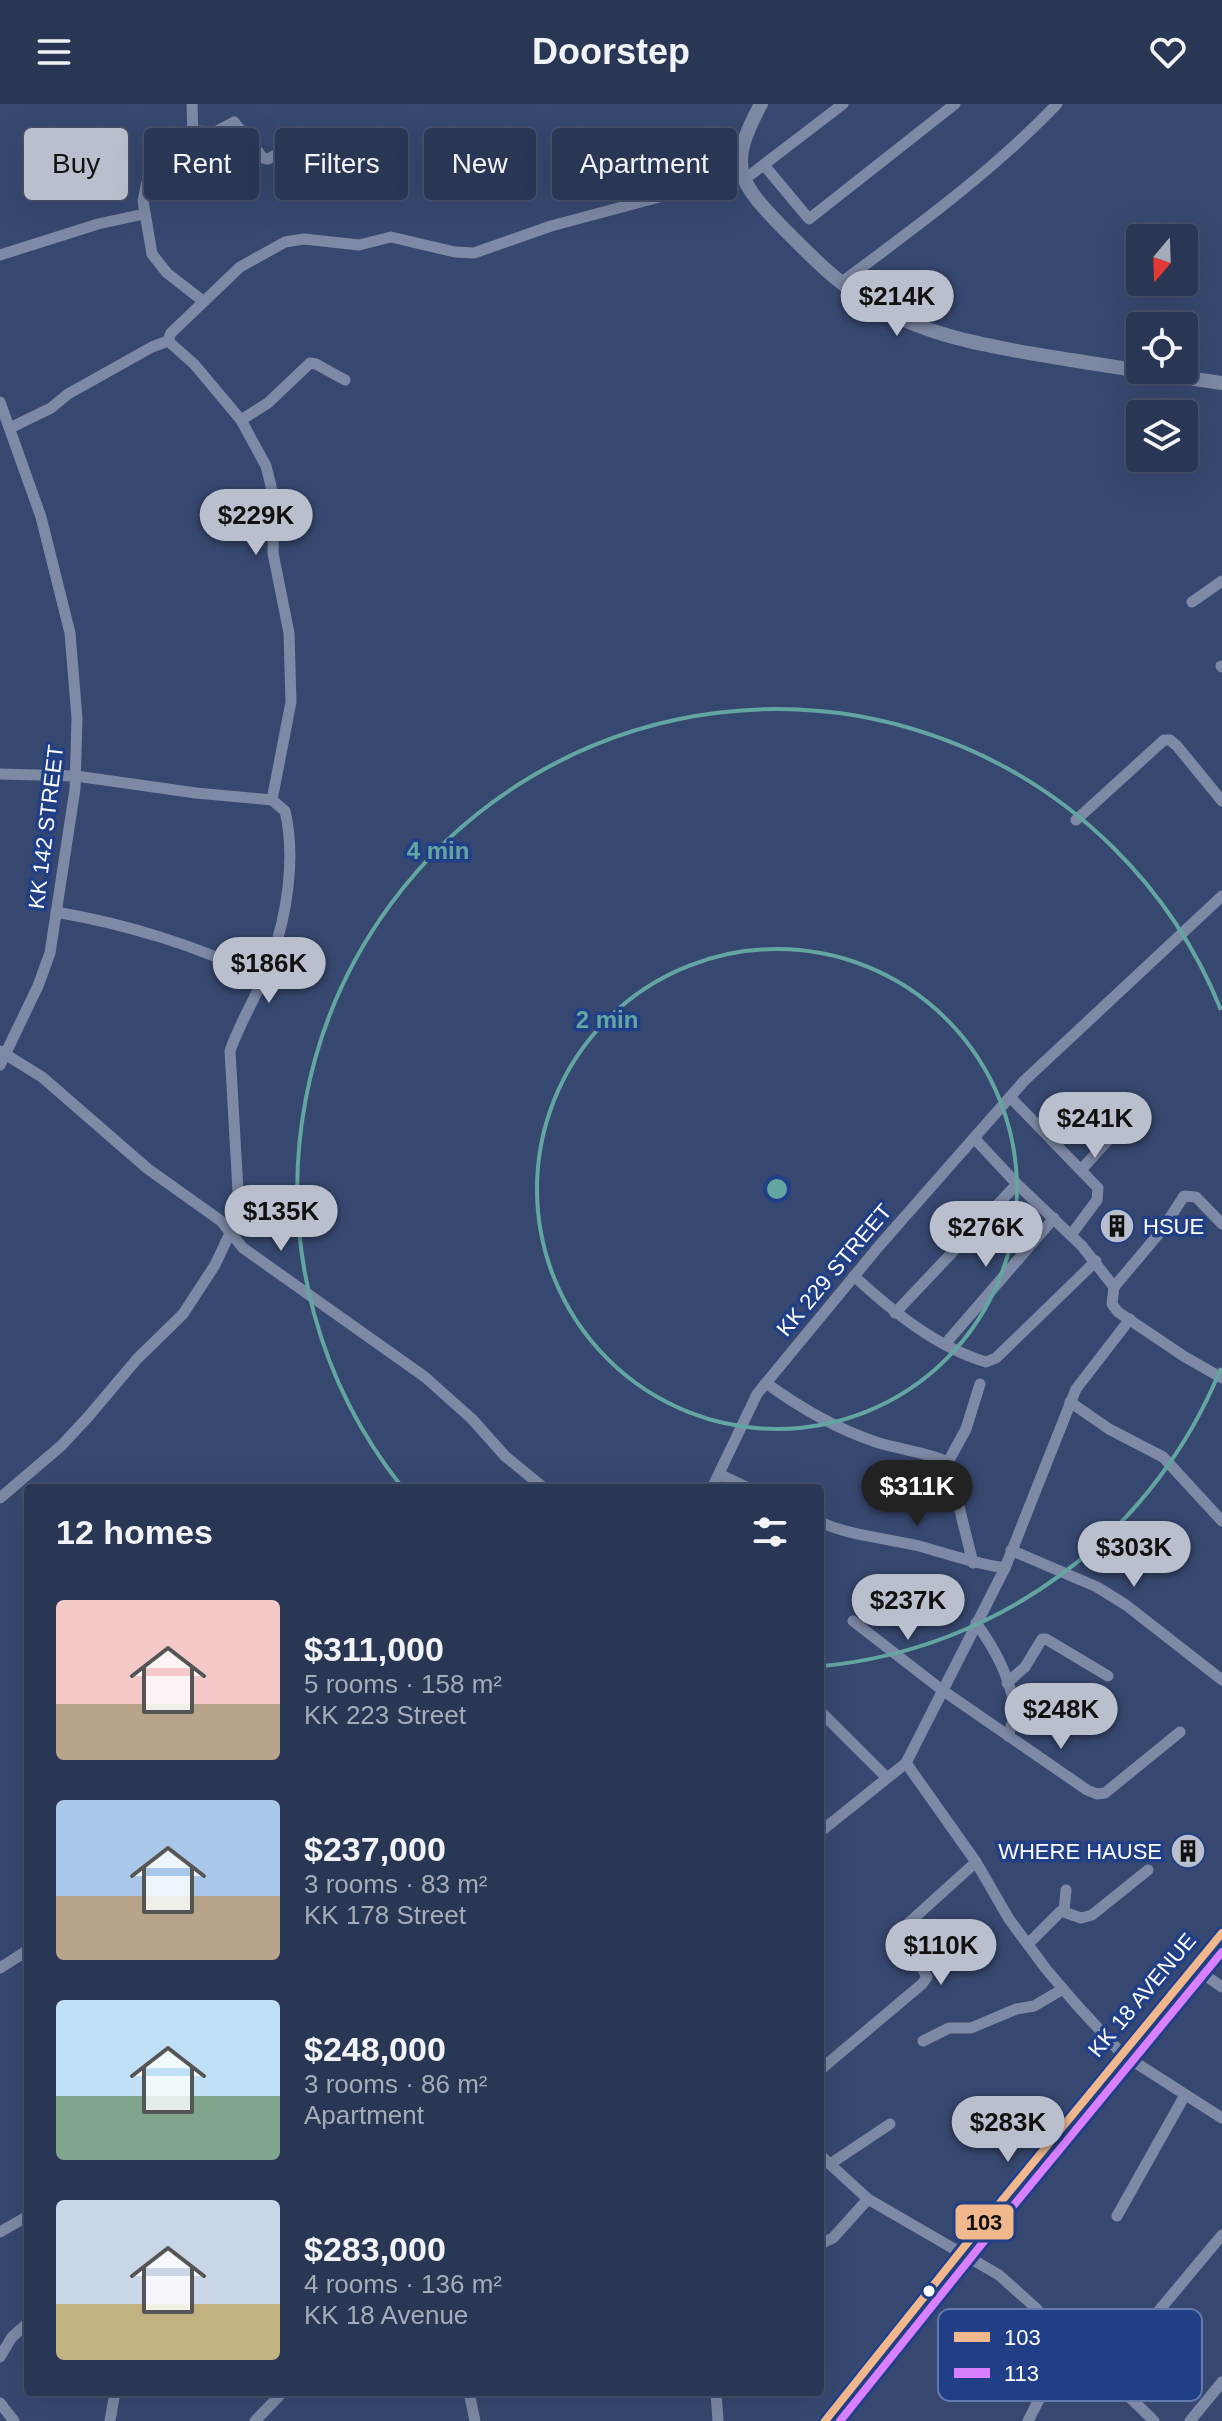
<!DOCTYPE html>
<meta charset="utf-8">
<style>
body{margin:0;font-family:Arial,sans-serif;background:#35415e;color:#f1f3f6;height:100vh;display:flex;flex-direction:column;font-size:30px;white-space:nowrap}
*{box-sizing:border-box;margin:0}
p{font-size:26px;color:#a5abb8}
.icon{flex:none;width:44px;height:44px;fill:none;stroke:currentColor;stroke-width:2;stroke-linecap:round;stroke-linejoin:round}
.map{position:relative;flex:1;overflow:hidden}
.details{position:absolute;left:24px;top:1380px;width:800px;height:912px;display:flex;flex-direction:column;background:#293654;border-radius:8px;box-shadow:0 8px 32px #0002,0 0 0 2px #45506b}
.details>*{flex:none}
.banner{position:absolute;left:24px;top:24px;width:800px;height:72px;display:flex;gap:16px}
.needle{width:52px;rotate:199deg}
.fabs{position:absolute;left:1126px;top:120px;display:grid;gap:16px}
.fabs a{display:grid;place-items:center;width:72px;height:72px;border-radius:8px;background:#293654;box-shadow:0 8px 32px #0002,0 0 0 2px #45506b;font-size:40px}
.price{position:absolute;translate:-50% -68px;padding:0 18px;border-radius:28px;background:#b9bfcd;color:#111;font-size:26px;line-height:52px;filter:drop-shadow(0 2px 4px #0008)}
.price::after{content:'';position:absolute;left:50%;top:48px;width:24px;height:18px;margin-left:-12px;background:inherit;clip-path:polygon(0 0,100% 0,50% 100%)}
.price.on{background:#222;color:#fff}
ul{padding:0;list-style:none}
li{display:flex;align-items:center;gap:24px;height:200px;padding:0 32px}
li span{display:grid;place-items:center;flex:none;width:224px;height:160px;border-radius:8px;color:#555}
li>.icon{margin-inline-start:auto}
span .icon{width:96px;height:96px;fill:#fffc;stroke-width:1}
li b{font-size:34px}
h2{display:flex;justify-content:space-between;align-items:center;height:96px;padding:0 32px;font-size:34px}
.chip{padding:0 28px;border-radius:8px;background:#293654;box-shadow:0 8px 32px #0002,0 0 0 2px #45506b;font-size:28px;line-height:72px}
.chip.on{background:#b9bfcd;color:#111}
header{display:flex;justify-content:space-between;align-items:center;height:104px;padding:0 32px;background:#293654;font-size:36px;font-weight:700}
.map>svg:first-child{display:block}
</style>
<header><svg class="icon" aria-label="menu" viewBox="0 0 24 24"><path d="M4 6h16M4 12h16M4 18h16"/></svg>Doorstep<svg class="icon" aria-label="heart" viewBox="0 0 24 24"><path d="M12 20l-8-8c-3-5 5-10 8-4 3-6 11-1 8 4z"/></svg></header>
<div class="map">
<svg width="1222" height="2317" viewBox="0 0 1222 2317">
<rect width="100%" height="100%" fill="#374870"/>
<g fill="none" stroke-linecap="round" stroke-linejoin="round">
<g stroke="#7e89a5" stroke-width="11">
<path d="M 192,0 L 193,33 L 168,49 L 155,66 L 147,78 L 143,97 L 152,150 L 167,169 L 203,197"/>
<path d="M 195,27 L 215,28 L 234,18 L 263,54 L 268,55 L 297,39 L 313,56"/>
<path d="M 764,61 L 809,115 L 955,0"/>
<path d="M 745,75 L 843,0"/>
<path d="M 0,151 L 98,120 L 144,110"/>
<path d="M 842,178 C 916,123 993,67 1057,0"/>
<path d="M 168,237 L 194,260 L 241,316 L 266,362 L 271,382 L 274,407 L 273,449 L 289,529 L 291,598 L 272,696"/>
<path d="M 0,298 L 41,413 L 70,529 L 77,614 L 75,685 L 50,849 L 38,882 L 0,961"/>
<path d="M 241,316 L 268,299 L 310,259 L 316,260 L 345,276"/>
<path d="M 10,324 L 51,304 L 68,290 L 152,243 L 168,237 L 171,229 L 240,163 L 285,138 L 304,135 L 359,141 L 391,133 L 455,148 L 474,149 L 551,122 L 667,91 L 739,61"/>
<path d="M 1192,498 L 1222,477"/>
<path d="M 1221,562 L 1222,563"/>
<path d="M 0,670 L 76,672 L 196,689 L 272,696 L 285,707 C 296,754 287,811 271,856 C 260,887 241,915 230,947 L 238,1087 L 231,1127 L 215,1161 L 183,1210 L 137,1255 L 88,1313 L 61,1342 L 0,1394"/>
<path d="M 1076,716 L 1164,636 L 1170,636 L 1177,642 L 1222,697"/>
<path d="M 56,808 C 125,820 201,842 263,875"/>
<path d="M 0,947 L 42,973 L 148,1065 L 221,1117 L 243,1144 L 425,1273 L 472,1315 L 505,1352 L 544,1384"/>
<path d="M 1010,993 L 1098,1084 L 1097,1096 L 1071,1131"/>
<path d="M 974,1034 L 1017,1080 L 1082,1142 L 1114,1183 L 1112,1200 L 1118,1208 L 1185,1253 L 1222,1274"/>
<path d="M 1081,1066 L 1126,1016"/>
<path d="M 854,1172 C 892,1207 936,1243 986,1258 L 996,1254 L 1096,1157"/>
<path d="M 1114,1183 L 1162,1126 L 1184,1092 L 1196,1093 L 1222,1120"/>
<path d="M 895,1209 L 1017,1080"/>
<path d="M 946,1239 L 1054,1114"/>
<path d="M 766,1279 C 799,1303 837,1325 876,1338 C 900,1346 924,1347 948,1358 L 973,1459"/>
<path d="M 1070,1298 L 1109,1325 L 1163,1353 L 1222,1417"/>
<path d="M 948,1358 L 966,1325 L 980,1280"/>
<path d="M 719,1370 L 748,1384"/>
<path d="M 712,1384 L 757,1290 L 879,1142 L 1024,977 L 1222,792"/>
<path d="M 820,1418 C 851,1432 886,1434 919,1442 C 948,1450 975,1460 1005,1464"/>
<path d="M 1011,1446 L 1097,1483 L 1126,1501 L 1222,1576"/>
<path d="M 853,1517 L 942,1586 L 1087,1686 L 1097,1690 L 1105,1689 L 1180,1628"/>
<path d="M 976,1519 C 993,1542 1009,1572 1014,1601 C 1016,1611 1011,1622 1008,1632"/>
<path d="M 1007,1579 L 1025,1563 L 1042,1535 L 1046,1535 L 1108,1572"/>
<path d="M 820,1607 L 886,1673"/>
<path d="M 906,1659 L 976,1758 L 1009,1815 L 1046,1865 L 1075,1899 L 1122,1950 L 1222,2014"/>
<path d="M 820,1728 L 906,1659 L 1005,1464 L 1076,1285 L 1130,1215"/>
<path d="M 1064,1807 L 1066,1786"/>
<path d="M 1028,1840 L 1061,1807 L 1081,1814 L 1092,1811 L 1148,1766"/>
<path d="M 1193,1863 L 1222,1883"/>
<path d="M 0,1864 L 28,1846"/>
<path d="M 923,1937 L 949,1924 L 971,1924 L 1016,1905 L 1034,1902 L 1063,1885"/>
<path d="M 820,1966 L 922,1880 L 927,1873 L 904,1831 L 903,1824 L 976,1758"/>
<path d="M 820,2051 L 868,2095 L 999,2171 L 1037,2205 L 1054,2230 L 1106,2270 L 1154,2317"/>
<path d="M 830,2060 L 890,2020"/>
<path d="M 1117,2112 L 1185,1991"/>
<path d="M 0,2128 L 28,2112"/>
<path d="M 820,2140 L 833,2134 L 868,2095"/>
<path d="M 0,2253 L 12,2233 L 28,2219"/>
<path d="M 1106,2270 L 1222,2131"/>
<path d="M 469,2288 L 475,2317"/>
<path d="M 716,2288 L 718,2317"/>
<path d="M 0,2299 L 14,2317"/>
<path d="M 110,2317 L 115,2288"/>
<path d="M 255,2317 L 283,2288"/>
<path d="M 1028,2317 L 1067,2241"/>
<path d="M 1190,2317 L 1222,2278"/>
</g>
<g stroke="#7d88a3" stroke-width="14">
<path d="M 761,0 C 727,63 737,77 785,126 C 809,150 834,176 863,194 C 927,235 998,244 1071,256 C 1122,264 1172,272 1222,279"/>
<path d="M 825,2317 L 972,2133 L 1222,1829"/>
</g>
<g stroke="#203f87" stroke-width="14">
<path id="bus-1" d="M 825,2317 L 972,2133 L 1222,1829"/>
</g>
<g stroke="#203f87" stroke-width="14">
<path id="bus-2" d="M 840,2317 L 981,2141 L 1222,1848"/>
</g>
<use href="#bus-1" stroke="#f1b78d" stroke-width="8"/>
<use href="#bus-2" stroke="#d880ff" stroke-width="8"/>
</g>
<g fill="none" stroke="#63a6a1" stroke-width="4">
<circle cx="777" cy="1085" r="240"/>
<path d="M1221 1264A479 479 0 0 1 823 1562M402 1383A479 479 0 1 1 1221 906"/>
</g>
<defs>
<g id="building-disc" transform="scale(1.8)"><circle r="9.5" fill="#b9bfcd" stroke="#203f87"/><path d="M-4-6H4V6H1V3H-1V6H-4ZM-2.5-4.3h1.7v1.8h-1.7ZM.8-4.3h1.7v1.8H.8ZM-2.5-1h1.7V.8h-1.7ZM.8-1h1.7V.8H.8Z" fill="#111"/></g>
</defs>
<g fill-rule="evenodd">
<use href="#building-disc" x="1117" y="1122"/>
<use href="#building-disc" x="1188" y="1747"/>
</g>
<circle fill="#fff" stroke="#203f87" stroke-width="3" cx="929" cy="2187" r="7"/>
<g text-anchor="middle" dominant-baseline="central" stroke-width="7" stroke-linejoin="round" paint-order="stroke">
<g font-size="22" fill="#fff" stroke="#203f87">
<text transform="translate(46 723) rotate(-83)">KK 142 STREET</text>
<text transform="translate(834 1166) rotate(-50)">KK 229 STREET</text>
<text transform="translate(1142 1891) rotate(-50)">KK 18 AVENUE</text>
</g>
<g font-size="22" fill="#fff" stroke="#203f87" text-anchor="start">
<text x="1143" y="1122">HSUE</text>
<text x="1162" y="1747" text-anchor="end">WHERE HAUSE</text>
</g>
</g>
<rect x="938" y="2205" width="264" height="92" rx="12" fill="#203f87" stroke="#6379ab" stroke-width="2"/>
<rect x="954" y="2228" width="36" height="10" fill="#f1b78d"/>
<rect x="954" y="2264" width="36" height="10" fill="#d880ff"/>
<g font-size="22" fill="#fff">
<text x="1004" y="2241">103</text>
<text x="1004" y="2277">113</text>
</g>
<circle cx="777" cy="1085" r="12" fill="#63a6a1" stroke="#203f87" stroke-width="4"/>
<g font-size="24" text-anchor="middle" font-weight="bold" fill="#63a6a1" stroke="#203f87" stroke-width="7" stroke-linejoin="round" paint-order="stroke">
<text x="438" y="755">4 min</text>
<text x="607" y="924">2 min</text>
</g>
<rect stroke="#203f87" stroke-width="3" x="954" y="2099" width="61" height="38" rx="8" fill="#f1b78d"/>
<g font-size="22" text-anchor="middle" font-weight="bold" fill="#111">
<text x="984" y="2126">103</text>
</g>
</svg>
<div class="fabs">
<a><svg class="needle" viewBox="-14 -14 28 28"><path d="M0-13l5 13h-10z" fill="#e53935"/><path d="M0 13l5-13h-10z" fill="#a5abb8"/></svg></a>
<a><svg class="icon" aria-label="locate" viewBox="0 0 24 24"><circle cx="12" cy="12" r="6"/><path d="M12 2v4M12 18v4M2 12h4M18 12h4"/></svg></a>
<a><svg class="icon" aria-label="layers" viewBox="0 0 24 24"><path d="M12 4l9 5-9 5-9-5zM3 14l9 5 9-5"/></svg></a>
</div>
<b class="price" style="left:897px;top:234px">$214K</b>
<b class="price" style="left:256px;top:453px">$229K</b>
<b class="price" style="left:269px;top:901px">$186K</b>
<b class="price" style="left:1095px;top:1056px">$241K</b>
<b class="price" style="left:281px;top:1149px">$135K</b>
<b class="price" style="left:986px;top:1165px">$276K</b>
<b class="price on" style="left:917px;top:1424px">$311K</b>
<b class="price" style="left:1134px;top:1485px">$303K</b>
<b class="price" style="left:908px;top:1538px">$237K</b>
<b class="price" style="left:1061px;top:1647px">$248K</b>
<b class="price" style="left:941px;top:1883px">$110K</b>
<b class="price" style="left:1008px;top:2060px">$283K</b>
<div class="banner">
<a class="chip on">Buy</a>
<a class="chip">Rent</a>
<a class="chip">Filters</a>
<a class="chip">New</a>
<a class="chip">Apartment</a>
</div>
<section class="details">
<h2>12 homes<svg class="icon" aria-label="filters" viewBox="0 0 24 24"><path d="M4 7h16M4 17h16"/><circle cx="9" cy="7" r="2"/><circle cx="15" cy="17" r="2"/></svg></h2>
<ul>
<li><span style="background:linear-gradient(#f6c9c9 65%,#b9a48a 0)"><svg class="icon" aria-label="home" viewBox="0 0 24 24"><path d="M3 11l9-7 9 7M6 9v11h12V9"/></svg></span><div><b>$311,000</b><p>5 rooms · 158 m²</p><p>KK 223 Street</p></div></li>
<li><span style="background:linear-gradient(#a9c7e8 60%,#b9a48a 0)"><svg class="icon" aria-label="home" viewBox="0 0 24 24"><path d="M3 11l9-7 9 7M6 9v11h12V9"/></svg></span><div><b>$237,000</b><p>3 rooms · 83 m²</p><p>KK 178 Street</p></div></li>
<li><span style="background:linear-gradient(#bfe0f5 60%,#7fa58c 0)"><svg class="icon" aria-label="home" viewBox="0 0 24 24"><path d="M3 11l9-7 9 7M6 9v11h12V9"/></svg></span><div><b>$248,000</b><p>3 rooms · 86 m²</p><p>Apartment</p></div></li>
<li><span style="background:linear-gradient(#c9d6e8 65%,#c2b280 0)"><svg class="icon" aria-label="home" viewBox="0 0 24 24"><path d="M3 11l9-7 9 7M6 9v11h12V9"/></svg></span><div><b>$283,000</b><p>4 rooms · 136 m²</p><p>KK 18 Avenue</p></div></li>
</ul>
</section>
</div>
